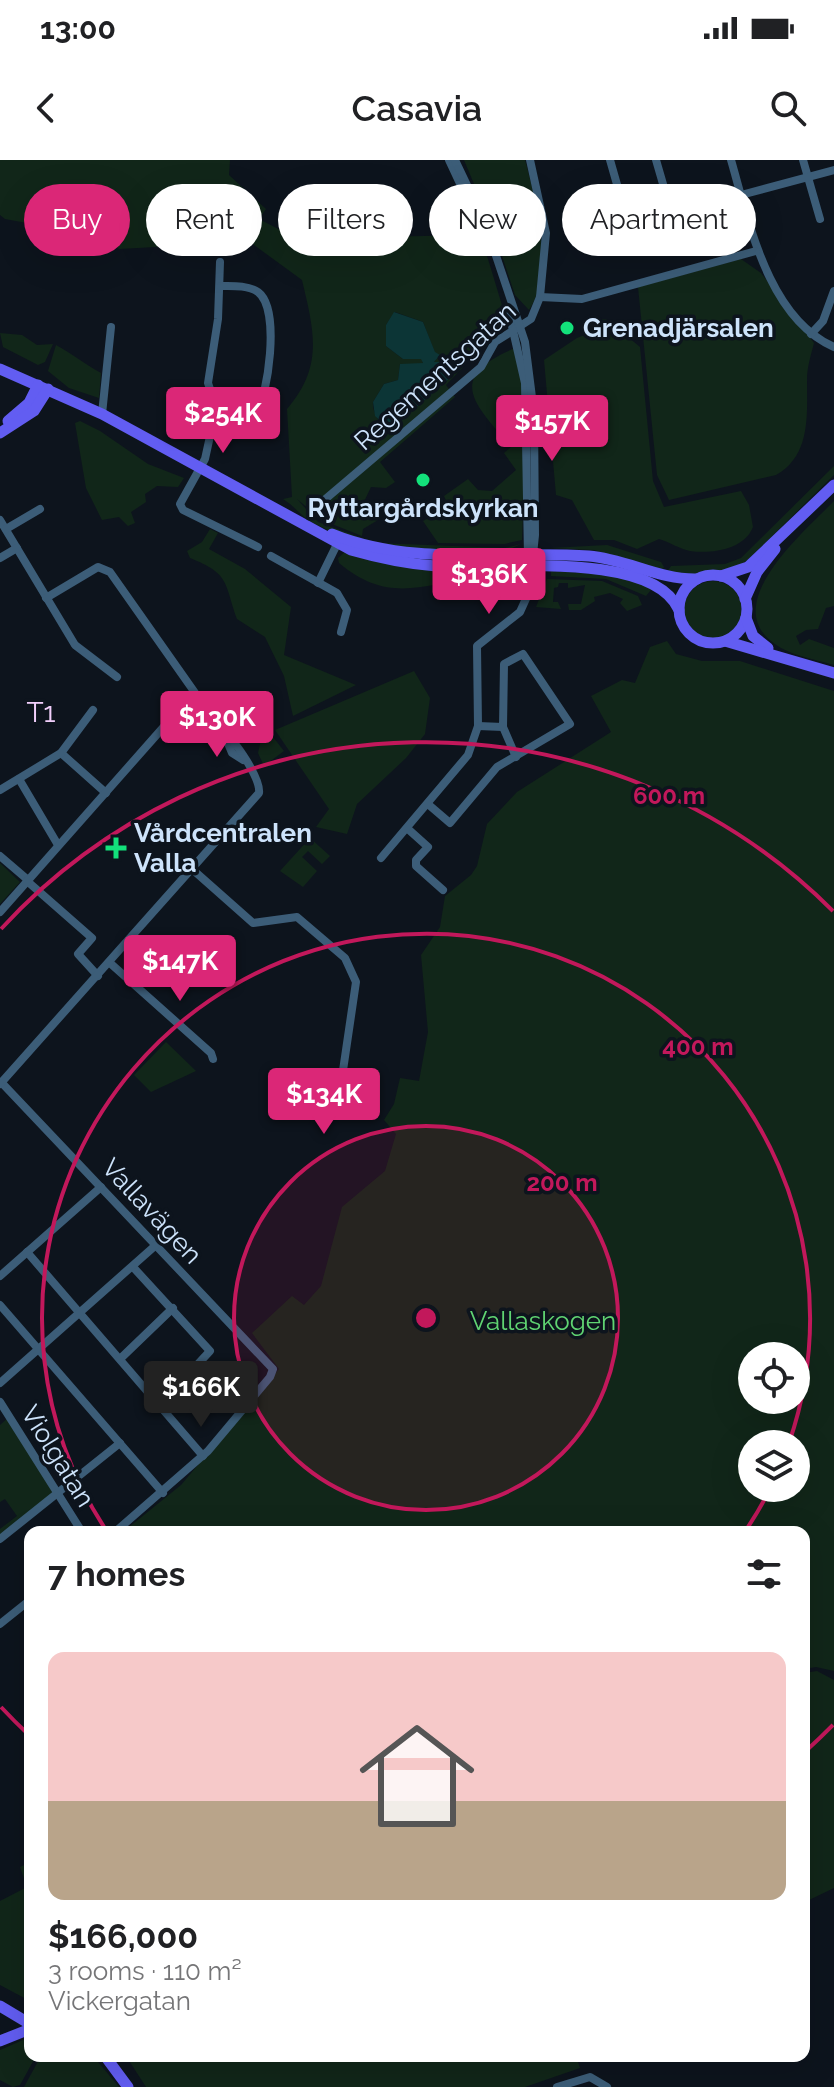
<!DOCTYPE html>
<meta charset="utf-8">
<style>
body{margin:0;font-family:Raleway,sans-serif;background:#f2f2f2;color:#202124;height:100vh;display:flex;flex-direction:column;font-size:30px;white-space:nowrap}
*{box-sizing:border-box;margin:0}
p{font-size:26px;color:#757577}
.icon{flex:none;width:44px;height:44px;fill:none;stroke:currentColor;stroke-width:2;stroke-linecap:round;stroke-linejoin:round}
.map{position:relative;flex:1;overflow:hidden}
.details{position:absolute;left:24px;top:1366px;width:786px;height:536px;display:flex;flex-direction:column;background:#fff;border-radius:16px;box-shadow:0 8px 32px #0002}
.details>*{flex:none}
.guide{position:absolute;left:24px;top:24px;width:786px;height:72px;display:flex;gap:16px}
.controls{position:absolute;left:738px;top:1182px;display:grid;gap:16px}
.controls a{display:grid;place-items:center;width:72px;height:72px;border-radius:50%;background:#fff;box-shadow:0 8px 32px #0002;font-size:40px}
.price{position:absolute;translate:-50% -68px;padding:0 18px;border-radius:8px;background:#db2777;color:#fff;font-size:26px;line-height:52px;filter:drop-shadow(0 2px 4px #0008)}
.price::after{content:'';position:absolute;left:50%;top:48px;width:24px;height:18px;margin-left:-12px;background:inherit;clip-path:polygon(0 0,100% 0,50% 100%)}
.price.active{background:#222;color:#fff}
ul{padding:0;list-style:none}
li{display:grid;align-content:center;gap:16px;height:424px;padding:0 24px}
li+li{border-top:2px solid #e0e0e0}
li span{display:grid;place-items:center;height:248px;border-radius:16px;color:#555}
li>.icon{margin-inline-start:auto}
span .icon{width:144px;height:144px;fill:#fffc;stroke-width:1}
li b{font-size:34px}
h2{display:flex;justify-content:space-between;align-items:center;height:96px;padding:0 24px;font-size:34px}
.pill{padding:0 28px;border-radius:36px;background:#fff;box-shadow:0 8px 32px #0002;font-size:28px;line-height:72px}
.pill.active{background:#db2777;color:#fff}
.status{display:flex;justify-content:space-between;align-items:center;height:56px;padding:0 40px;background:#fff;direction:ltr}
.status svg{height:22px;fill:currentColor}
header{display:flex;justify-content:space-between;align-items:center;height:104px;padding:0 24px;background:#fff;font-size:36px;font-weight:600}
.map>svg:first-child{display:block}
</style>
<div class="status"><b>13:00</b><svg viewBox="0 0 49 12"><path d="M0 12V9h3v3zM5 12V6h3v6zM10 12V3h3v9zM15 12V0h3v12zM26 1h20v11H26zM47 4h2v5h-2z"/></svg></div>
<header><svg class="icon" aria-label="back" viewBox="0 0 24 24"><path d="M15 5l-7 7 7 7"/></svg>Casavia<svg class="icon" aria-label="search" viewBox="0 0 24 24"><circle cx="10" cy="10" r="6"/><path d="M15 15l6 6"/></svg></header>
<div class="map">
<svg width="834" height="1927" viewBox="0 0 834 1927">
<rect width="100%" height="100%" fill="#0d141d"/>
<g fill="#112619" fill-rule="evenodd">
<path d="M 0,0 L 230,0 L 229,15 L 266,49 L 259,59 L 290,75 L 351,73 L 361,88 L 380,77 L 467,75 L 452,33 L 462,36 L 488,99 L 508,165 L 491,178 L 446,225 L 455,237 L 380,302 L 395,322 L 386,328 L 371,327 L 360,350 L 378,360 L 363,369 L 362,376 L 322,360 L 297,339 L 318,362 L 376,383 L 505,388 L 521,384 L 506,391 C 441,390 375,394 315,364 C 301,357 296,347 283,339 L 292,337 L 287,249 C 324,206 314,171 302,120 L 217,58 L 199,62 L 193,85 L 119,89 L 108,78 L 5,59 L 0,55 ZM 395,152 L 423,162 L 435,193 L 440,195 L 433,203 L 445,202 L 451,217 L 390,270 C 381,268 372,252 373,242 L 384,224 L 398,220 L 400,204 L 423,204 L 422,199 L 403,199 L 386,186 L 386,165 Z"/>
<path d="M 464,0 L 525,0 C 536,40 555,113 529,150 L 515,135 L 494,72 Z"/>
<path d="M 741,99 L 761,113 L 814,183 C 811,195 807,207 807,220 C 807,255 811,295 776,315 L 669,340 L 657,315 L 638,127 Z"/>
<path d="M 600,159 L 606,159 L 640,187 L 653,321 L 664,347 L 741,331 L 749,345 L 753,367 C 744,390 711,394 690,391 C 680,389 669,382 659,379 L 637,389 L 614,380 L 594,380 L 572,340 L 556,335 L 544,200 L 577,178 L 599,169 Z"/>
<path d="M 0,173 L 22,175 L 37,185 L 53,184 L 45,202 L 38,205 L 3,187 Z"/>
<path d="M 56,185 C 73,194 84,204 101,213 L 99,238 L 69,228 L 48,211 Z"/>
<path d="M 515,188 C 532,249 524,317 522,380 L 504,384 L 438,383 L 423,361 L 449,347 L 444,336 L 468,319 L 478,330 L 492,331 L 516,310 L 504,293 L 511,287 C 476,245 443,218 515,188 Z"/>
<path d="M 80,261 L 100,271 L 148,304 L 184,318 L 178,327 L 157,326 L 145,334 L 146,342 L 131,352 L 135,363 L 128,366 L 119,357 L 102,360 L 86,328 L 75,263 Z"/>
<path d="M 834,306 L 834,315 L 748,400 C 725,414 693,417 667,412 L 671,406 L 725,404 L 741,398 Z"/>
<path d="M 834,341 L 834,446 L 826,448 L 818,469 L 806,470 L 796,476 L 800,485 L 809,479 L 834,488 L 834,505 C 814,499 787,495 771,481 C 721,441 807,369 834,341 Z"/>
<path d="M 210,369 L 218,373 L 209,389 L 245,409 L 291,447 L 284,495 L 356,525 L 293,556 L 284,516 L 265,477 L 237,459 C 224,422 230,414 190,398 L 187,391 L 202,382 Z"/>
<path d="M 607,385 L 661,402 L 664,407 L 662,411 L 594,390 L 550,388 Z"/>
<path d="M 346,391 L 513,411 L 519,415 C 505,416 490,414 475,417 C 420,426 387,443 339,403 L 338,398 Z"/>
<path d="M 551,411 L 618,415 L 654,426 L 646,436 L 606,419 L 551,416 Z"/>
<path d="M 547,419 L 602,421 L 638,436 L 642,445 L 627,451 L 620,443 L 623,439 L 610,433 L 594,437 L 595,441 L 581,450 L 569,450 L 568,444 L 581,444 L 585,425 L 568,428 L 568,423 L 559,423 L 558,427 L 554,428 L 553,442 L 558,442 L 561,449 L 536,447 Z"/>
<circle cx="713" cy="450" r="29"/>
<path d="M 667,481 L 676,494 L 702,501 L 740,501 L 834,531 L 834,1511 L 816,1507 L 804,1509 L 804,1372 L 123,1372 L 181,1325 L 279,1209 L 252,1173 L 292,1136 L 304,1145 L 321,1126 L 342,1047 L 385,1011 L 396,974 L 384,960 L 394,944 L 400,918 L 419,921 L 428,872 L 421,795 L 440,767 L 445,736 L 471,715 L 477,706 L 487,664 L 517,632 L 611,572 L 591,536 L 622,520 L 635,523 L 650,487 ZM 752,1196 L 796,1196 L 796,1240 L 752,1240 ZM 752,1284 L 796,1284 L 796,1328 L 752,1328 Z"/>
<path d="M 414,511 L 430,538 L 425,574 L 406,598 L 357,644 L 347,674 L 316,667 L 329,649 L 275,570 Z"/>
<path d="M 269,572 L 284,591 L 264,606 L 258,593 L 262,575 Z"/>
<path d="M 310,678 L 330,696 L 322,704 L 308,691 L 302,697 L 317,711 L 303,727 L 280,711 Z"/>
<path d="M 0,703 L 20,722 L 0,744 Z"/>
<path d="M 166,882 L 196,911 L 151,932 L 134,915 Z"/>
<path d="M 8,1258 L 55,1333 L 0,1377 L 0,1369 L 17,1356 L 5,1339 L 0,1342 L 0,1265 Z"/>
<path d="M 817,1511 L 834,1520 L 834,1728 L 807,1741 L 804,1740 L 804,1513 Z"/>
<path d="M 30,1702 L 30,1841 L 0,1825 L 0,1741 L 27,1727 L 20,1707 Z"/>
<path d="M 30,1877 L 30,1896 L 36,1896 L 20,1925 L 13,1927 L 0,1920 L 0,1890 Z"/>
<path d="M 41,1896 L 93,1896 L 119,1927 L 24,1927 Z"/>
<path d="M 126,1896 L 576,1896 L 580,1908 L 525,1927 L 146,1927 Z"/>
</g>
<path fill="#0c3536" d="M 394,152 L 423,162 L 435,192 L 440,195 L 434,202 L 445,202 L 452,211 L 451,217 L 390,270 L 375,256 L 373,242 L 384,224 L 398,220 L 400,204 L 423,203 L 421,199 L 403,199 L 386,186 L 386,165 Z"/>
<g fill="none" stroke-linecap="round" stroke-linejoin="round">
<g stroke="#3c5d78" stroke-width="8">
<path d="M 449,0 L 486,79"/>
<path d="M 610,0 L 636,91 L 679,79 L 656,0"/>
<path d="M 731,0 C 749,62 768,158 834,187"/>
<path d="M 803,0 L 820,59"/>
<path d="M 741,35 L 834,10"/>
<path d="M 220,102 L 218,159 L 208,223 L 215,244 L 214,258 L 205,299 L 180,344 L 183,350 L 258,387"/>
<path d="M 540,137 L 582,139 L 756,91"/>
<path d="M 509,153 L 525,223 L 528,397"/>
<path d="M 811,174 L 823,161 L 834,131"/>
<path d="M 102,254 L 111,167"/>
<path d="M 212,270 L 221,271 L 255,259 C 268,236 281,149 258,132 C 248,125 232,126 221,126"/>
<path d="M 316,347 L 481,207 L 495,182 L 531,159 L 540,137 L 546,73 L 530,0"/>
<path d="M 0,360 L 75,485 L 117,517"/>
<path d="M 6,369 L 40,349"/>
<path d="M 271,396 L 337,433 L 347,450 L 341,472"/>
<path d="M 0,398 L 17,388"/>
<path d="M 318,423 L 340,378"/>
<path d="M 46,438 L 98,407 L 110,412 L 224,574 L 232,593 L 243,600"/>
<path d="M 503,567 L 516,597"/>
<path d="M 61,593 L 106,633"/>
<path d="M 19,619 L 58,685"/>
<path d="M 0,630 L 61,593 L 93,550"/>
<path d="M 429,645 L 450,663 L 497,607 L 570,564 L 523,494 L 504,504 L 503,567 L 478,566"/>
<path d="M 408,669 L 428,687 L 416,700 L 416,706 L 443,730"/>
<path d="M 0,696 L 28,720"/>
<path d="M 381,698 L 468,595 L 478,566 L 477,486 L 520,452 L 529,432 L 535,375 L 534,253 L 525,182 L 485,63 L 455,0"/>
<path d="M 192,709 L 253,763 L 297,757 L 345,798 L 356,822 L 341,924 L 317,951 L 323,959 L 328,960 L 322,947"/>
<path d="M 27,721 L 92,778 L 78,794 L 98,816"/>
<path d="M 0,752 L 168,562 L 198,537"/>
<path d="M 110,803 L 211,893 L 213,899"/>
<path d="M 1,922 L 273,1209 L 270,1217 L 208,1291 L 115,1372"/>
<path d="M 0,924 L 259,633 C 261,620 236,580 224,574"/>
<path d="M 27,1092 L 203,1296"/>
<path d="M 133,1107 L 210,1191 L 160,1245"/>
<path d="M 0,1116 L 101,1027"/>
<path d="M 0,1145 L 163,1333"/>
<path d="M 120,1199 L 173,1148"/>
<path d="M 0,1223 L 156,1085"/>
<path d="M 0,1242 L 82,1372"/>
<path d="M 0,1379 L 120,1283"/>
<path d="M 0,1464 L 30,1440"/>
<path d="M 557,1927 L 590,1917 L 607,1927"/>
</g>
<g stroke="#625df2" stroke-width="11">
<path d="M 0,209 L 102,254 L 351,390 C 379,398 407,404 436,406 C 494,410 652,389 679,450"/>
<path d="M 8,261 L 29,243 L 38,225"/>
<path d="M 0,273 L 34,251 L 48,229"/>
<path d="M 332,374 C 413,407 504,390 589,396 C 627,399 659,420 697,419"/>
<circle cx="713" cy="449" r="34"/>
<path d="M 721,416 L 748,407 L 834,325"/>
<path d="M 745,439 L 757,412 L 775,389"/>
<path d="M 746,458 L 753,476 L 768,488"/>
<path d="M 725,481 L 834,513"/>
<path d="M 0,1846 L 30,1864"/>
<path d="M 0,1881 L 30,1869"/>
<path d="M 105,1896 L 128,1927"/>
</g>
</g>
<circle cx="426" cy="1158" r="192" fill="#c2185b" fill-opacity=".12"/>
<g fill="none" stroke="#c2185b" stroke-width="4">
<circle cx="426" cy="1158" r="192"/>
<path d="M770 1329A384 384 0 0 1 746 1370M106 1370A384 384 0 1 1 789 1283"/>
<path d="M833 1565A576 576 0 0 1 808 1589M30 1576A576 576 0 0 1 1 1547M1 769A576 576 0 0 1 833 751"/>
</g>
<g fill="#13e17b" stroke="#0d141d" stroke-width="3">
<circle cx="567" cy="168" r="8"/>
<circle cx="423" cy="320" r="8"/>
<path d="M112 676h8v8h8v8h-8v8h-8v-8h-8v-8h8z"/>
</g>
<g text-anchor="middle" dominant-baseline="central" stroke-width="7" stroke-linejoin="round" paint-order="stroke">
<g font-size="26" font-weight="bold" fill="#cde3fb" stroke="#0d141d" text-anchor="start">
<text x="583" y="168">Grenadjärsalen</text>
<text x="423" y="348" text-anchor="middle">Ryttargårdskyrkan</text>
<text x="134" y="673">Vårdcentralen<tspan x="134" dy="30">Valla</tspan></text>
</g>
<g font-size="26" fill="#cde3fb" stroke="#0d141d">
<text transform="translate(435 216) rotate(-42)">Regementsgatan</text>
<text transform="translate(152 1051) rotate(47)">Vallavägen</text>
<text transform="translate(58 1296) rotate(58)">Violgatan</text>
</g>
<g font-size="26" fill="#60d472" stroke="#0d141d">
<text x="543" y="1161">Vallaskogen</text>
</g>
<g font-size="28" letter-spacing="2" fill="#f1cffb" stroke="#0d141d">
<text x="42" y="552">T1</text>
</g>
</g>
<circle cx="426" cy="1158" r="12" fill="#c2185b" stroke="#0d141d" stroke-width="4"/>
<g font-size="24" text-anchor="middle" font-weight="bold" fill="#c2185b" stroke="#0d141d" stroke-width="7" stroke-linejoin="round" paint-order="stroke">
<text x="669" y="644">600 m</text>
<text x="698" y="895">400 m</text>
<text x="562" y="1031">200 m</text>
</g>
</svg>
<div class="controls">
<a><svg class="icon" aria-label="locate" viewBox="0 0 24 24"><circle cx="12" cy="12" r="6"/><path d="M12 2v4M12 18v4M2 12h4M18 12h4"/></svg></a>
<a><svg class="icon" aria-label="layers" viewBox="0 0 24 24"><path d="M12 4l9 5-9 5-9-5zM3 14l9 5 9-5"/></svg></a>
</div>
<b class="price" style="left:223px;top:295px">$254K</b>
<b class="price" style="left:552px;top:303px">$157K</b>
<b class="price" style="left:489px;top:456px">$136K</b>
<b class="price" style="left:217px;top:599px">$130K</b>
<b class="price" style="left:180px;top:843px">$147K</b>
<b class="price" style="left:324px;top:976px">$134K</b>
<b class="price active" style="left:201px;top:1269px">$166K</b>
<div class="guide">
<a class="pill active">Buy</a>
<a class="pill">Rent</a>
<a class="pill">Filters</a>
<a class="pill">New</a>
<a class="pill">Apartment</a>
</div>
<section class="details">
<h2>7 homes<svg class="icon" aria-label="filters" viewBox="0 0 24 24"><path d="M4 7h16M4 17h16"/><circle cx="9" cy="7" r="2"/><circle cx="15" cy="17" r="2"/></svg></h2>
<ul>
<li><span style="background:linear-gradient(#f6c9c9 60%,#b9a48a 0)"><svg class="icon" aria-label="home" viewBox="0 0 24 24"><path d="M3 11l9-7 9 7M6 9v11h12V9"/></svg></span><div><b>$166,000</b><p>3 rooms · 110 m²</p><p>Vickergatan</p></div></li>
</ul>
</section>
</div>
